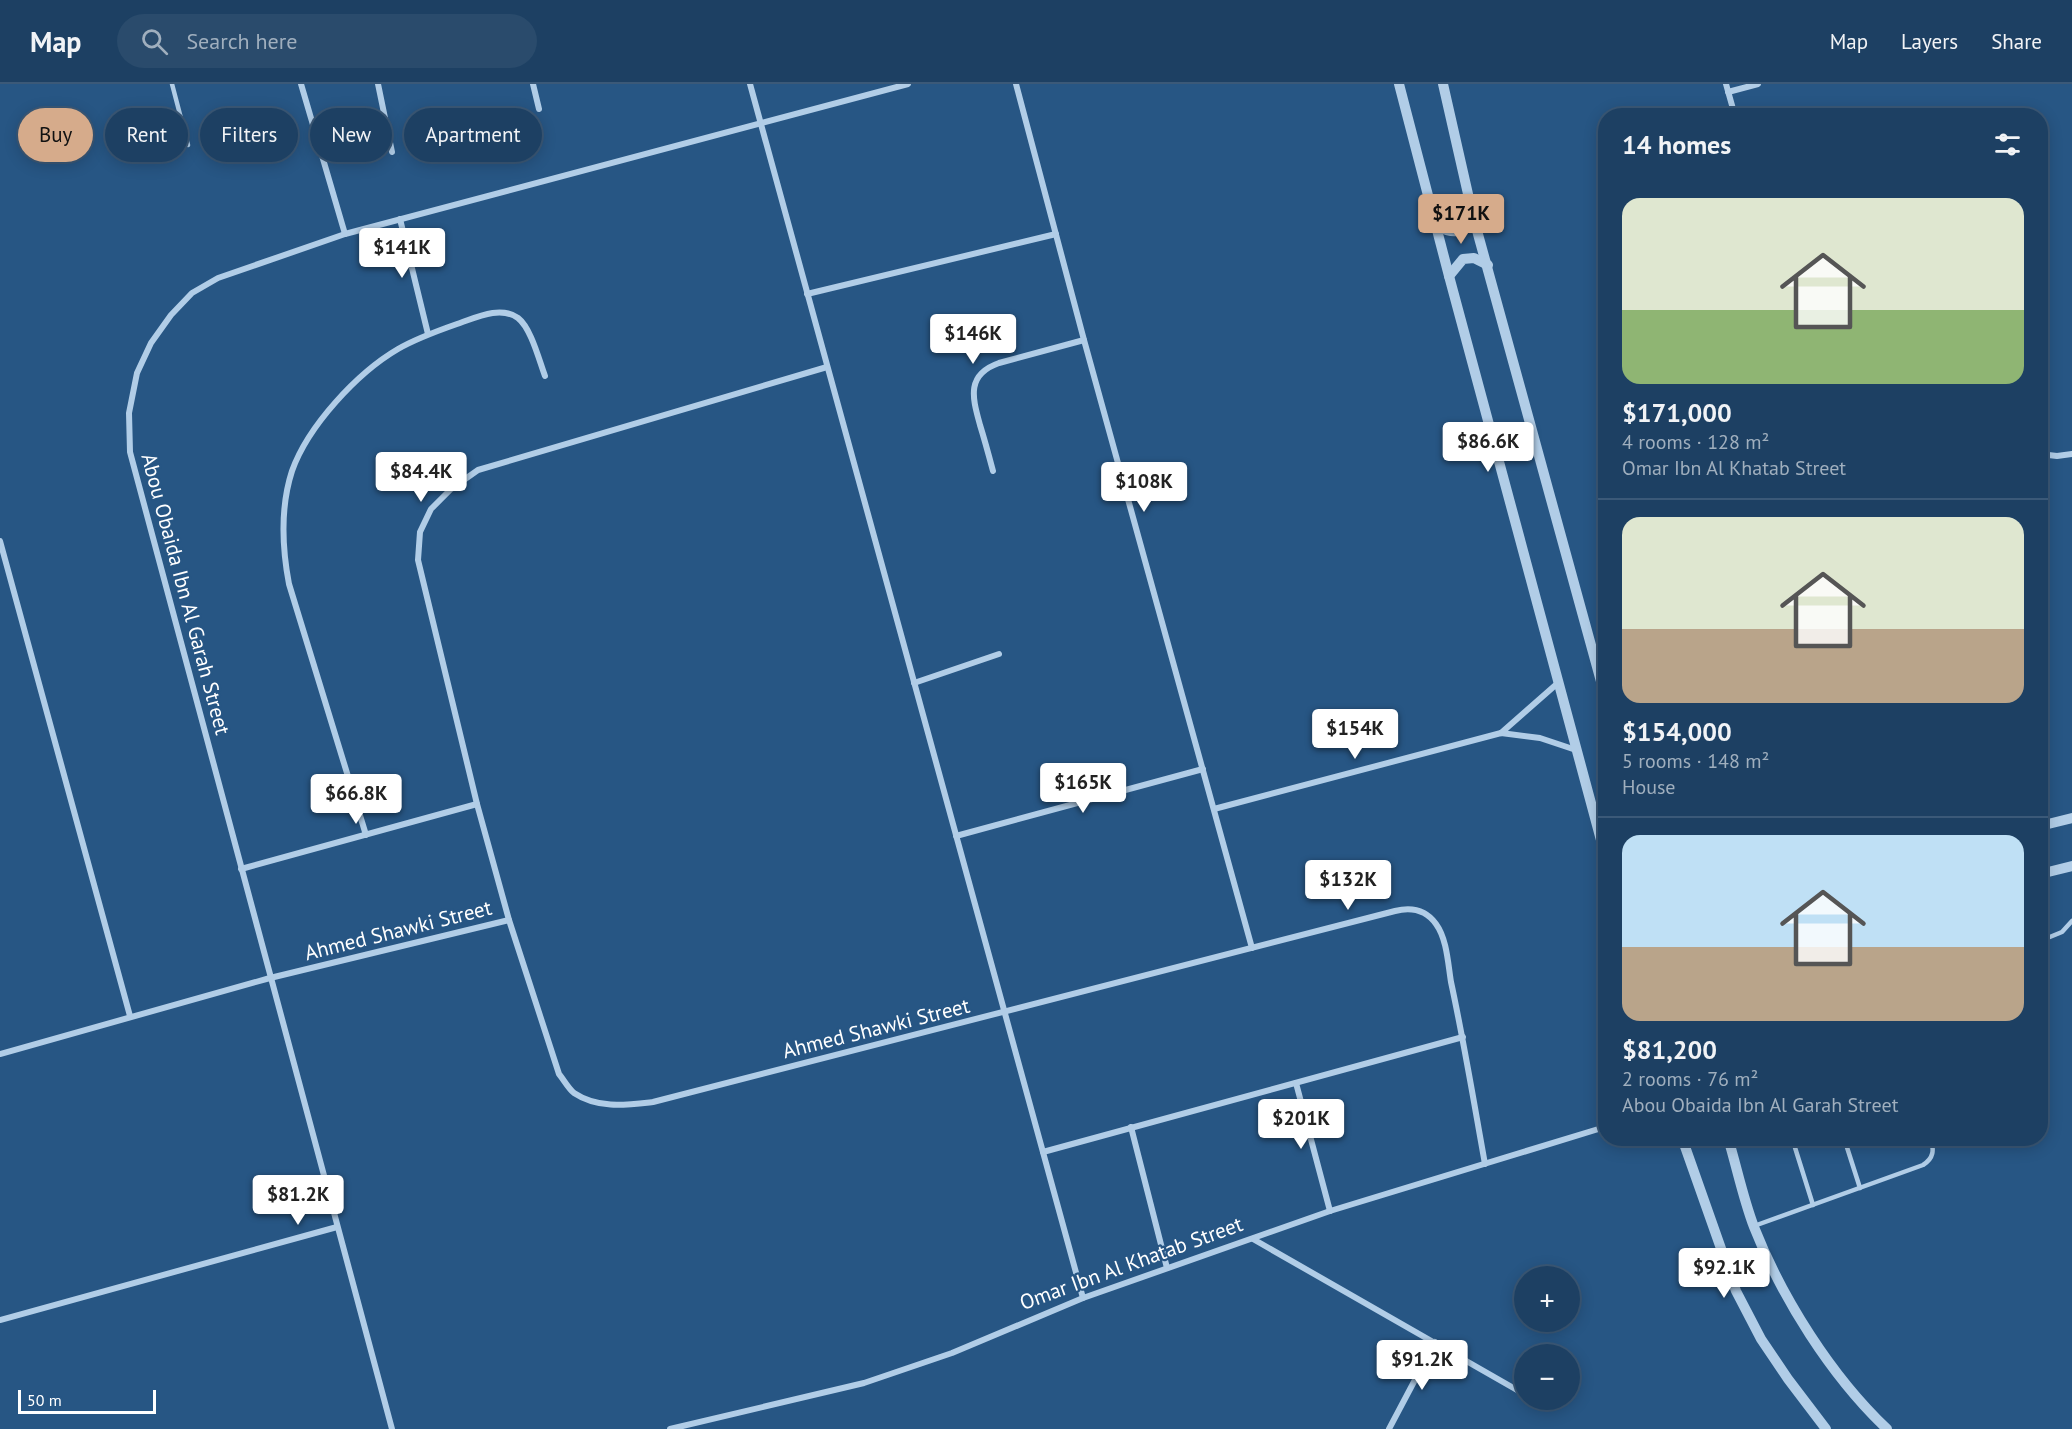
<!DOCTYPE html>
<meta charset="utf-8">
<style>
body{margin:0;font-family:"PT Sans",sans-serif;background:#2a4b6c;color:#f1f3f6;height:100vh;display:flex;flex-direction:column;font-size:22px;white-space:nowrap}
*{box-sizing:border-box;margin:0}
p{font-size:20px;color:#a0afbe}
.icon{flex:none;width:33px;height:33px;fill:none;stroke:currentColor;stroke-width:2;stroke-linecap:round;stroke-linejoin:round}
.map{position:relative;flex:1;overflow:hidden}
.side{position:absolute;left:1598px;top:24px;width:450px;height:1038px;display:flex;flex-direction:column;background:#1d4063;border-radius:24px;box-shadow:0 3px 15px #0003,0 0 0 2px #3b5978}
.side>*{flex:none}
.banner{position:absolute;left:18px;top:24px;width:570px;height:54px;display:flex;gap:12px}
.fabs{position:absolute;left:1514px;top:1182px;display:grid;gap:12px}
.fabs a{display:grid;place-items:center;width:66px;height:66px;border-radius:50%;background:#1d4063;box-shadow:0 3px 15px #0003,0 0 0 2px #3b5978;font-size:30px}
.scale{position:absolute;left:18px;bottom:15px;width:138px;box-sizing:border-box;padding-left:6px;border:3px solid #fff;border-top:0;font-size:16px;line-height:21px;white-space:nowrap;color:#fff;-webkit-text-stroke:4px #275684;paint-order:stroke}
.price{position:absolute;translate:-50% -51px;padding:0 14px;border-radius:6px;background:#fff;color:#222;font-size:20px;line-height:39px;filter:drop-shadow(0 2px 3px #0008)}
.price::after{content:'';position:absolute;left:50%;top:36px;width:18px;height:14px;margin-left:-9px;background:inherit;clip-path:polygon(0 0,100% 0,50% 100%)}
.price.on{background:#d6ab8b;color:#111}
ul{padding:0;list-style:none}
li{display:grid;align-content:center;gap:12px;height:318px;padding:0 24px}
li+li{border-top:2px solid #3b5978}
li span{display:grid;place-items:center;height:186px;border-radius:18px;color:#555}
li>.icon{margin-inline-start:auto}
span .icon{width:108px;height:108px;fill:#fffc;stroke-width:1}
li b{font-size:26px}
h2{display:flex;justify-content:space-between;align-items:center;height:72px;padding:0 24px;font-size:26px}
.pill{padding:0 21px;border-radius:27px;background:#1d4063;box-shadow:0 3px 15px #0003,0 0 0 2px #3b5978;font-size:21px;line-height:54px}
.pill.on{background:#d6ab8b;color:#111}
header{display:flex;align-items:center;gap:36px;box-sizing:border-box;height:84px;padding:0 30px;background:#1d4063;border-bottom:2px solid #3b5978}
header strong{font-size:28px}
nav{display:flex;gap:33px;margin-inline-start:auto;font-size:21px}
.search{width:420px;height:54px;background:#2a4b6c;display:flex;align-items:center;gap:15px;box-sizing:border-box;padding:0 21px;border-radius:33px;color:#a0afbe;font-size:22px}
.map>svg:first-child{display:block}
</style>
<header>
<strong>Map</strong>
<div class="search"><svg class="icon" aria-label="search" viewBox="0 0 24 24"><circle cx="10" cy="10" r="6"/><path d="M15 15l6 6"/></svg>Search here</div>
<nav><a>Map</a><a>Layers</a><a>Share</a></nav>
</header>
<div class="map">
<svg width="2072" height="1345" viewBox="0 0 2072 1345">
<rect width="100%" height="100%" fill="#275684"/>
<g fill="none" stroke-linecap="round" stroke-linejoin="round">
<g stroke="#b1cde7" stroke-width="4.5">
<path d="M 172,0 L 188,61"/>
<path d="M 2040,857 L 2062,848 L 2072,837"/>
<path d="M 1792,1054 L 1813,1121"/>
<path d="M 1844,1054 L 1860,1104"/>
<path d="M 1754,1142 L 1923,1081 C 1934,1074 1934,1066 1931,1054"/>
</g>
<g stroke="#b1cde7" stroke-width="6">
<path d="M 301,0 L 345,150"/>
<path d="M 378,0 L 392,68"/>
<path d="M 533,0 L 539,25"/>
<path d="M 750,0 L 1083,1214"/>
<path d="M 1016,0 L 1084,256 L 1252,864"/>
<path d="M 1726,0 L 1735,32"/>
<path d="M 1728,8 L 1758,0"/>
<path d="M 400,135 L 428,250"/>
<path d="M 807,210 L 1056,150"/>
<path d="M 827,283 L 478,386 L 451,405 L 431,425 L 420,448 L 418,476 L 477,720 L 509,836 L 559,990 C 564,996 568,1004 574,1009 C 598,1025 626,1021 653,1018 L 1395,827 C 1411,823 1426,826 1436,840 C 1447,855 1448,880 1451,898 C 1464,958 1474,1019 1485,1080"/>
<path d="M 2040,370 L 2057,372 L 2072,370"/>
<path d="M 993,387 C 989,372 985,357 980,341 C 973,315 965,291 999,279 L 1084,256"/>
<path d="M 0,457 L 130,932"/>
<path d="M 914,599 L 999,570"/>
<path d="M 1501,649 L 1559,598"/>
<path d="M 1214,725 L 1501,649 L 1540,654 L 1576,666"/>
<path d="M 366,751 L 289,500 C 282,463 280,424 292,387 C 308,342 357,289 398,265 C 417,254 437,247 457,240 C 475,234 500,221 518,234 C 531,244 539,276 545,292"/>
<path d="M 956,752 L 1203,685"/>
<path d="M 241,785 L 477,720"/>
<path d="M 0,970 L 270,894 L 509,836"/>
<path d="M 1296,999 L 1330,1127"/>
<path d="M 1131,1043 L 1167,1184"/>
<path d="M 1043,1068 L 1463,953"/>
<path d="M 1253,1155 L 1524,1310"/>
<path d="M 0,1236 L 337,1143"/>
<path d="M 1534,1316 L 1538,1318"/>
<path d="M 392,1345 L 130,368 L 129,329 L 137,289 L 151,259 L 171,231 L 192,209 L 218,194 L 345,150 L 908,0"/>
<path d="M 670,1345 L 864,1299 L 952,1269 L 1083,1214 L 1330,1127 L 1605,1043"/>
<path d="M 1389,1345 L 1435,1258"/>
</g>
<g stroke="#b1cde7" stroke-width="10">
<path d="M 1399,0 L 1449,192 L 1605,771"/>
<path d="M 1443,0 L 1473,132 L 1605,612"/>
<path d="M 1437,142 C 1457,152 1461,148 1473,132"/>
<path d="M 1449,192 L 1463,175 L 1474,174 L 1488,181"/>
<path d="M 2040,742 L 2072,734"/>
<path d="M 2040,790 L 2072,782"/>
<path d="M 1682,1054 L 1736,1207 L 1761,1255 L 1788,1295 L 1826,1345"/>
<path d="M 1728,1054 C 1737,1084 1743,1114 1754,1143 C 1782,1214 1831,1292 1887,1345"/>
</g>
</g>
<g text-anchor="middle" dominant-baseline="central" stroke-width="4.5" stroke-linejoin="round" paint-order="stroke">
<g font-size="21" fill="#fff" stroke="#275684">
<text transform="translate(186 510) rotate(75)">Abou Obaida Ibn Al Garah Street</text>
<text transform="translate(398 846) rotate(-14)">Ahmed Shawki Street</text>
<text transform="translate(876 944) rotate(-14)">Ahmed Shawki Street</text>
<text transform="translate(1131 1179) rotate(-20)">Omar Ibn Al Khatab Street</text>
</g>
</g>
</svg>
<div class="fabs">
<a>+</a>
<a>−</a>
</div>
<div class="scale">50 m</div>
<b class="price on" style="left:1461px;top:161px">$171K</b>
<b class="price" style="left:402px;top:195px">$141K</b>
<b class="price" style="left:973px;top:281px">$146K</b>
<b class="price" style="left:1488px;top:389px">$86.6K</b>
<b class="price" style="left:421px;top:419px">$84.4K</b>
<b class="price" style="left:1144px;top:429px">$108K</b>
<b class="price" style="left:1355px;top:676px">$154K</b>
<b class="price" style="left:1083px;top:730px">$165K</b>
<b class="price" style="left:356px;top:741px">$66.8K</b>
<b class="price" style="left:1348px;top:827px">$132K</b>
<b class="price" style="left:1301px;top:1066px">$201K</b>
<b class="price" style="left:298px;top:1142px">$81.2K</b>
<b class="price" style="left:1724px;top:1215px">$92.1K</b>
<b class="price" style="left:1422px;top:1307px">$91.2K</b>
<div class="banner">
<a class="pill on">Buy</a>
<a class="pill">Rent</a>
<a class="pill">Filters</a>
<a class="pill">New</a>
<a class="pill">Apartment</a>
</div>
<section class="side">
<h2>14 homes<svg class="icon" aria-label="filters" viewBox="0 0 24 24"><path d="M4 7h16M4 17h16"/><circle cx="9" cy="7" r="2"/><circle cx="15" cy="17" r="2"/></svg></h2>
<ul>
<li><span style="background:linear-gradient(#dfe7d0 60%,#8fb573 0)"><svg class="icon" aria-label="home" viewBox="0 0 24 24"><path d="M3 11l9-7 9 7M6 9v11h12V9"/></svg></span><div><b>$171,000</b><p>4 rooms · 128 m²</p><p>Omar Ibn Al Khatab Street</p></div></li>
<li><span style="background:linear-gradient(#dfe7d0 60%,#b9a48a 0)"><svg class="icon" aria-label="home" viewBox="0 0 24 24"><path d="M3 11l9-7 9 7M6 9v11h12V9"/></svg></span><div><b>$154,000</b><p>5 rooms · 148 m²</p><p>House</p></div></li>
<li><span style="background:linear-gradient(#bfe0f5 60%,#b9a48a 0)"><svg class="icon" aria-label="home" viewBox="0 0 24 24"><path d="M3 11l9-7 9 7M6 9v11h12V9"/></svg></span><div><b>$81,200</b><p>2 rooms · 76 m²</p><p>Abou Obaida Ibn Al Garah Street</p></div></li>
</ul>
</section>
</div>
